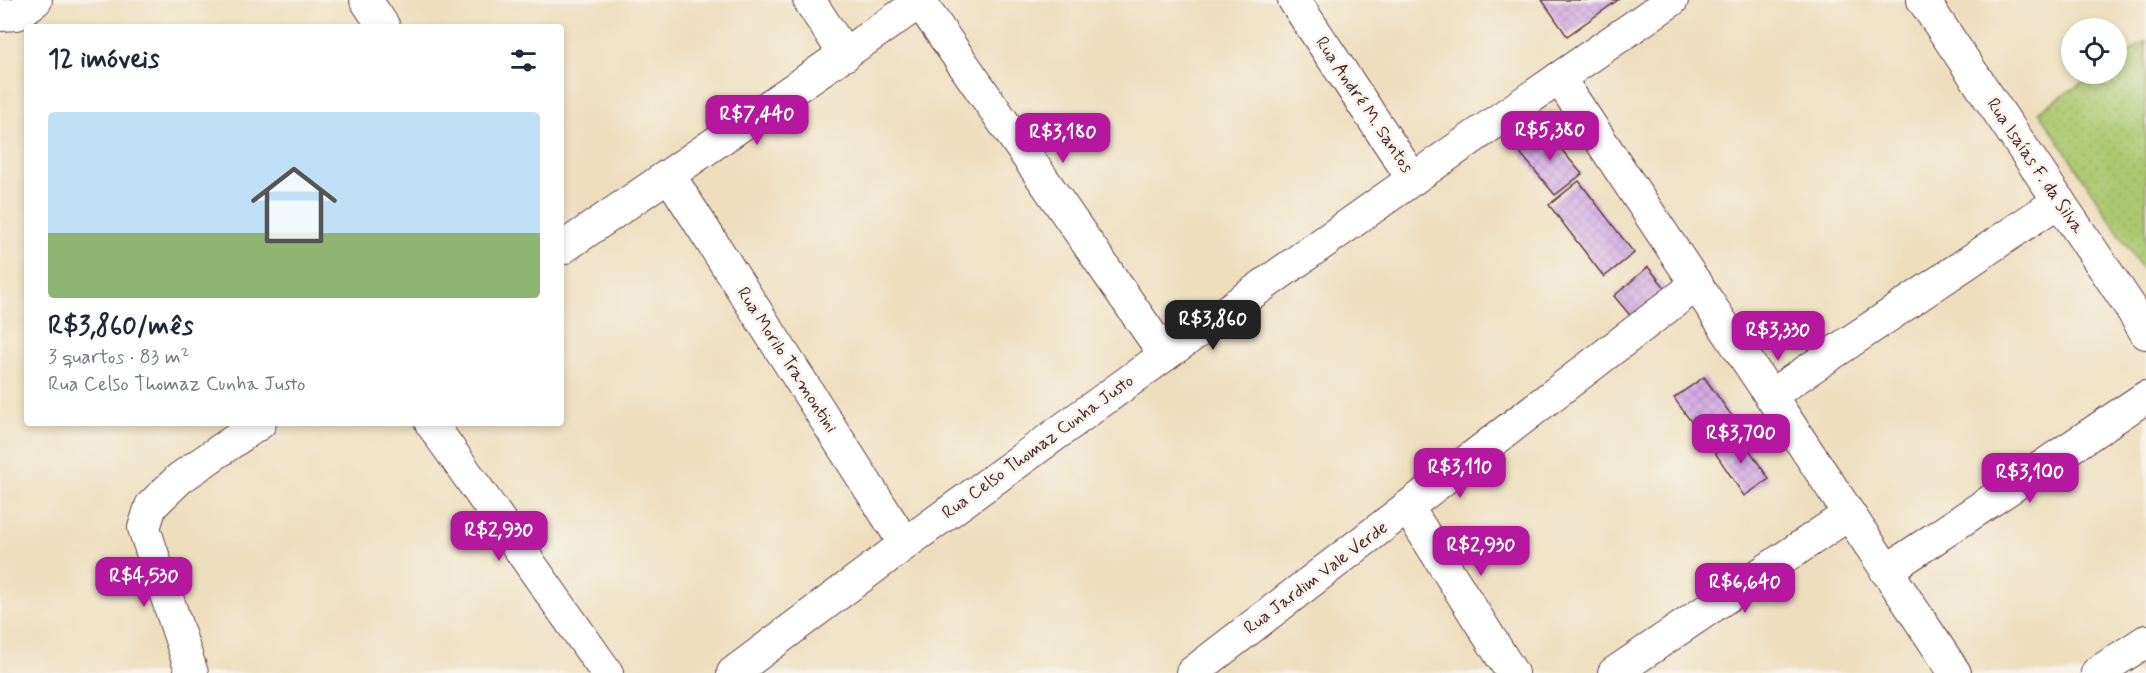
<!DOCTYPE html>
<html lang="pt">
<meta charset="utf-8">
<style>
body{margin:0;font-family:Mynerve,sans-serif;background:#f6f6f7;color:#1f2937;height:100vh;display:flex;flex-direction:column;font-size:22px;white-space:nowrap}
*{box-sizing:border-box;margin:0}
p{font-size:20px;color:#747a83}
.icon{flex:none;width:33px;height:33px;fill:none;stroke:currentColor;stroke-width:2;stroke-linecap:round;stroke-linejoin:round}
.map{position:relative;flex:1;overflow:hidden}
.sheet{position:absolute;left:24px;top:24px;width:540px;height:402px;display:flex;flex-direction:column;background:#fff;border-radius:6px;box-shadow:0 3px 9px #0003}
.sheet>*{flex:none}
.controls{position:absolute;left:2061px;top:18px;display:grid;gap:12px}
.controls a{display:grid;place-items:center;width:66px;height:66px;border-radius:50%;background:#fff;box-shadow:0 3px 9px #0003;font-size:30px}
.price{position:absolute;translate:-50% -51px;padding:0 14px;border-radius:12px;background:#b5179e;color:#fff;font-size:20px;line-height:39px;filter:drop-shadow(0 2px 3px #0008)}
.price::after{content:'';position:absolute;left:50%;top:36px;width:18px;height:14px;margin-left:-9px;background:inherit;clip-path:polygon(0 0,100% 0,50% 100%)}
.price.current{background:#222;color:#fff}
ul{padding:0;list-style:none}
li{display:grid;align-content:center;gap:12px;height:318px;padding:0 24px}
li span{display:grid;place-items:center;height:186px;border-radius:6px;color:#555}
li>.icon{margin-inline-start:auto}
span .icon{width:108px;height:108px;fill:#fffc;stroke-width:1}
li b{font-size:26px}
h2{display:flex;justify-content:space-between;align-items:center;height:72px;padding:0 24px;font-size:26px}
.map>svg:first-child{display:block}
</style>
<div class="map">
<svg width="2146" height="673" viewBox="0 0 2146 673">
<defs>
<pattern id="park-dots" width="8" height="8" patternUnits="userSpaceOnUse" patternTransform="scale(1.5)"><rect width="8" height="8" fill="#abc86f"/><path d="M2 2h.1M6 6h.1" fill="none" stroke="#95ab60" stroke-width="1.8" stroke-linecap="round"/></pattern>
<pattern id="building-cross-hatch" width="8" height="8" patternUnits="userSpaceOnUse" patternTransform="scale(1.5)"><rect width="8" height="8" fill="#d0a6e4"/><path d="M0 0l8 8M0 8l8-8" fill="none" stroke="#ab87b9"/></pattern>
</defs>
<rect width="100%" height="100%" fill="#f7f3e8"/>
<filter id="ink" filterUnits="userSpaceOnUse"><feTurbulence type="fractalNoise" baseFrequency=".0167" numOctaves="2"/><feDisplacementMap in="SourceGraphic" scale="12" xChannelSelector="R" yChannelSelector="G"/><feConvolveMatrix kernelMatrix="1 2 1 2 8 2 1 2 1" color-interpolation-filters="sRGB"/></filter>
<filter id="wash" filterUnits="userSpaceOnUse"><feTurbulence type="fractalNoise" baseFrequency=".008" numOctaves="4" result="noise"/><feDisplacementMap in="SourceGraphic" scale="24" xChannelSelector="R" yChannelSelector="G"/><feGaussianBlur stdDeviation="1.35" result="paint"/><feColorMatrix in="noise" values="0 0 0 0 0 0 0 0 0 0 0 0 0 0 0 0 0 1.4 0 .05"/><feComposite in="paint" operator="in"/></filter>
<g filter="url(#wash)">
<rect width="100%" height="100%" fill="#eddfbe"/>
<path fill="url(#park-dots)" stroke="#7a744d" stroke-width="1.5" d="M 2146,41 L 2146,266 L 2142,269 L 2039,111 L 2096,74 L 2116,74 L 2117,60 Z"/>
<g id="blocks">
<g fill="url(#building-cross-hatch)">
<path d="M 1542,0 L 1618,0 L 1567,36 Z"/>
<path d="M 1544,129 L 1582,174 L 1555,195 L 1518,150 Z"/>
<path d="M 1579,181 L 1634,253 L 1604,277 L 1549,205 Z"/>
<path d="M 1648,267 L 1667,290 L 1633,319 L 1614,296 Z"/>
<path d="M 1704,377 L 1737,423 L 1707,444 L 1674,398 Z"/>
<path d="M 1738,433 L 1769,479 L 1744,496 L 1714,451 Z"/>
</g>
</g>
</g>
<g filter="url(#ink)">
<use href="#blocks" fill-opacity="0" stroke="#623c41" stroke-width="1.5"/>
<g fill="none" stroke-linecap="round" stroke-linejoin="round">
<g stroke="#623c41" stroke-width="34">
<g id="minor">
<path d="M 366,0 L 384,27"/>
<path d="M 809,0 L 845,55"/>
<path d="M 1294,0 L 1413,179"/>
<path d="M 1923,0 L 2129,305 L 2146,333"/>
<path d="M 920,2 L 1165,355"/>
<path d="M 0,15 L 17,14 L 36,0"/>
<path d="M 1559,78 L 1955,673"/>
<path d="M 669,175 L 905,544"/>
<path d="M 561,249 L 923,0"/>
<path d="M 1771,395 L 2059,201"/>
<path d="M 431,423 L 607,673"/>
<path d="M 1408,508 L 1512,673"/>
<path d="M 1886,571 L 2146,397"/>
<path d="M 192,673 L 144,528 L 151,506 L 180,478 L 260,423"/>
<path d="M 733,673 L 905,544 L 1165,355 L 1413,179 L 1672,0"/>
<path d="M 1192,673 L 1697,284"/>
<path d="M 1614,673 L 1849,514"/>
<path d="M 2097,673 L 2146,641"/>
</g>
</g>
<use href="#minor" stroke="#fff" stroke-width="32"/>
</g>
</g>
<g text-anchor="middle" dominant-baseline="central" stroke-width="5" stroke-linejoin="round" paint-order="stroke">
<g font-size="18" fill="#4a1f2b" stroke="#f7f3e8">
<text transform="translate(1364 105) rotate(56)">Rua André M. Santos</text>
<text transform="translate(2035 166) rotate(56)">Rua Isaías F. da Silva</text>
<text transform="translate(787 360) rotate(57)">Rua Morilo Tramontini</text>
<text transform="translate(1038 447) rotate(-36)">Rua Celso Thomaz Cunha Justo</text>
<text transform="translate(1316 578) rotate(-37)">Rua Jardim Vale Verde</text>
</g>
</g>
</svg>
<div class="controls">
<a><svg class="icon" aria-label="locate" viewBox="0 0 24 24"><circle cx="12" cy="12" r="6"/><path d="M12 2v4M12 18v4M2 12h4M18 12h4"/></svg></a>
</div>
<b class="price" style="left:757px;top:146px">R$7,440</b>
<b class="price" style="left:1550px;top:162px">R$5,380</b>
<b class="price" style="left:1063px;top:164px">R$3,180</b>
<b class="price current" style="left:1213px;top:351px">R$3,860</b>
<b class="price" style="left:1778px;top:362px">R$3,330</b>
<b class="price" style="left:1741px;top:465px">R$3,700</b>
<b class="price" style="left:1460px;top:499px">R$3,110</b>
<b class="price" style="left:2030px;top:504px">R$3,100</b>
<b class="price" style="left:499px;top:562px">R$2,930</b>
<b class="price" style="left:1481px;top:577px">R$2,930</b>
<b class="price" style="left:144px;top:608px">R$4,530</b>
<b class="price" style="left:1745px;top:614px">R$6,640</b>
<section class="sheet">
<h2>12 imóveis<svg class="icon" aria-label="filters" viewBox="0 0 24 24"><path d="M4 7h16M4 17h16"/><circle cx="9" cy="7" r="2"/><circle cx="15" cy="17" r="2"/></svg></h2>
<ul>
<li><span style="background:linear-gradient(#bfe0f5 65%,#8fb573 0)"><svg class="icon" aria-label="home" viewBox="0 0 24 24"><path d="M3 11l9-7 9 7M6 9v11h12V9"/></svg></span><div><b>R$3,860/mês</b><p>3 quartos · 83 m²</p><p>Rua Celso Thomaz Cunha Justo</p></div></li>
</ul>
</section>
</div>
